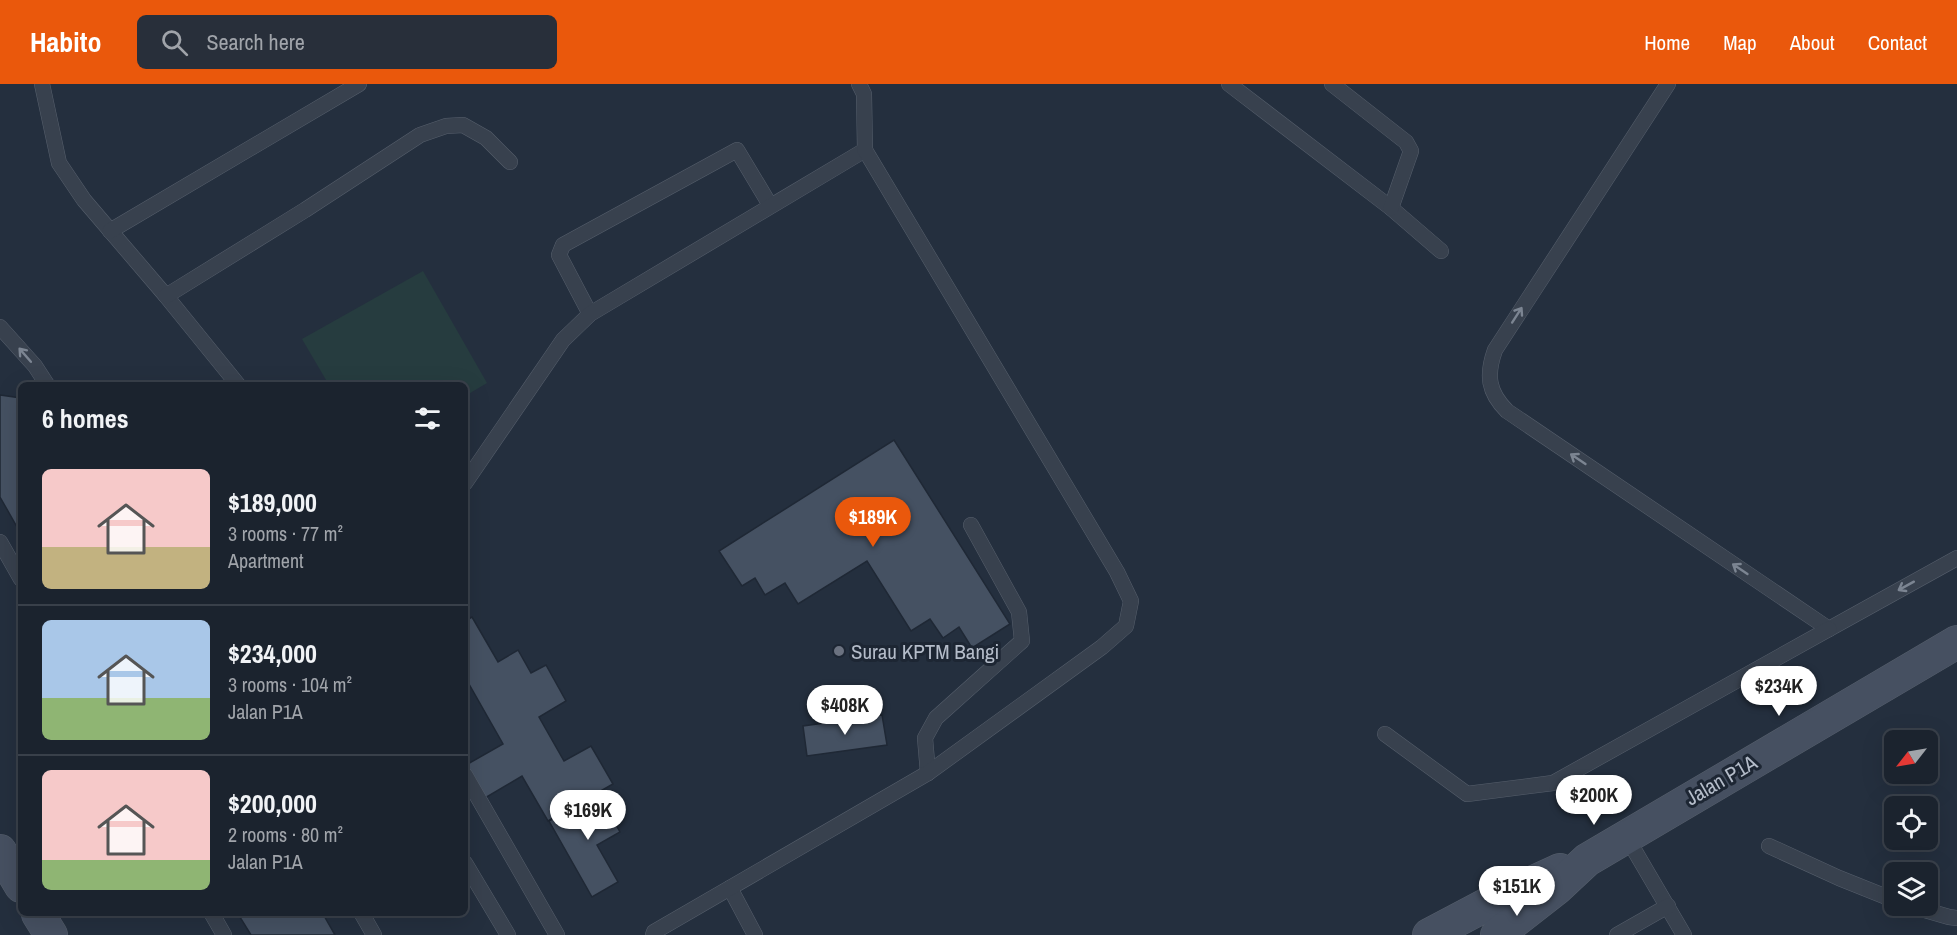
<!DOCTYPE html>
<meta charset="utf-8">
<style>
body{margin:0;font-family:"Archivo Narrow",sans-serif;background:#282f3a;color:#f1f3f6;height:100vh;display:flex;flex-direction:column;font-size:22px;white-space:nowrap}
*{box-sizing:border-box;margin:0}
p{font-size:20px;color:#a0a4aa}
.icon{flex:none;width:33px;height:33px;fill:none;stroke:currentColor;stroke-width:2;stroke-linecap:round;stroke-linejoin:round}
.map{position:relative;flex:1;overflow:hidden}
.drawer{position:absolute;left:18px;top:298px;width:450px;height:534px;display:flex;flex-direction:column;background:#1b232e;border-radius:9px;box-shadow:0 6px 24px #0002,0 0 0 2px #39404a}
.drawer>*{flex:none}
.needle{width:39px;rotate:239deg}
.fabs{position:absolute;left:1884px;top:646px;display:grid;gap:12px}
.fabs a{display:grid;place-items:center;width:54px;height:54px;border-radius:9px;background:#1b232e;box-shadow:0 6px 24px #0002,0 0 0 2px #39404a;font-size:30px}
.price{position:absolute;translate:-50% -51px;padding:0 14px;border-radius:21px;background:#fff;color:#222;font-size:20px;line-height:39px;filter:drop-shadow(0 2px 3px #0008)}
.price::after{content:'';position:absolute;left:50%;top:36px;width:18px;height:14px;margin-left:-9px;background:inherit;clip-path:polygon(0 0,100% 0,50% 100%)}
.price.selected{background:#ea580c;color:#fff}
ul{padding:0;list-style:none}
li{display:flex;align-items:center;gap:18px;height:150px;padding:0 24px}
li+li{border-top:2px solid #39404a}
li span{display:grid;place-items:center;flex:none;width:168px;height:120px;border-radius:9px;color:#555}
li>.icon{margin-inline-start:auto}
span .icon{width:72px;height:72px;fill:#fffc;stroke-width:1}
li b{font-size:26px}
h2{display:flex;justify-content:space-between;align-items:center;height:72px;padding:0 24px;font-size:26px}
header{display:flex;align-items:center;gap:36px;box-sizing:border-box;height:84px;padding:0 30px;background:#ea580c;color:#fff}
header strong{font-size:28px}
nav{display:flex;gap:33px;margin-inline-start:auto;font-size:21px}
.search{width:420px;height:54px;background:#282f3a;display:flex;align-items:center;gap:15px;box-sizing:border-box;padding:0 21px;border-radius:9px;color:#a0a4aa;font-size:22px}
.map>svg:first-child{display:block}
</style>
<header>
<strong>Habito</strong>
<div class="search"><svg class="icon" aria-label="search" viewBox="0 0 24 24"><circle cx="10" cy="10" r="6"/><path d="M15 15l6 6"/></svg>Search here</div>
<nav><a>Home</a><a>Map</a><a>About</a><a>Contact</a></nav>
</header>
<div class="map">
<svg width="1957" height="851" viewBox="0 0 1957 851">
<rect width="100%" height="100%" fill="#242f3e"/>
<path fill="#263c3f" d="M 423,187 L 487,299 L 465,312 L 465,302 L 329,301 L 302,255 Z"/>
<g fill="#455162" stroke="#1f2835" stroke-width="1.5">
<path d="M 0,311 L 21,314 L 21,450 L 0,413 Z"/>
<path d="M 894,356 L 1010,540 L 972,564 L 959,543 L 943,554 L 930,535 L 911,547 L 867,477 L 798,520 L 785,499 L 765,511 L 755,494 L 742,502 L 719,467 Z"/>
<path d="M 472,533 L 498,578 L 518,566 L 531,589 L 546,581 L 566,617 L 539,633 L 564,677 L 591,662 L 613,700 L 548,737 L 522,692 L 485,714 L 466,681 L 503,660 L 465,593 L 465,537 Z"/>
<path d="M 882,631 L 887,661 L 807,672 L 803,642 Z"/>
<path d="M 598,709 L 620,748 L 597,761 L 618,798 L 592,813 L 549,737 Z"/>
<path d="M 238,830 L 323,830 L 335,851 L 251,851 Z"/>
</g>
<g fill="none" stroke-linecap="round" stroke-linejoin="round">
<g stroke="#565f6c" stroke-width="16">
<g id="lane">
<path d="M 42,0 L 59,79 L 84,116 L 166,212 L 239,302"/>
<path d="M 1229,0 L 1391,124 L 1441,167"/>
<path d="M 1332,0 L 1406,58 L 1411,67 L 1391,124"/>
<path d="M 1668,0 L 1495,266 C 1486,291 1488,308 1507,327 L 1829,545 L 1957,474"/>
<path d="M 110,147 L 359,0"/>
<path d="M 166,212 L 305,126 L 420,51 L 446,42 L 463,41 L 486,54 L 510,78"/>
<path d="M 590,230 L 559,171 L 563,161 L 737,66 L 770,121"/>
<path d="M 0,243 L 35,282 L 48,302"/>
<path d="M 465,399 L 563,256 L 590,230 L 865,66"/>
<path d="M 0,458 L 21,495"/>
<path d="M 1385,650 L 1467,710 L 1553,699 L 1829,545"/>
<path d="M 928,689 L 925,654 L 936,634 L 1022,557 L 1019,528 L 971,441"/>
<path d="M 465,691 L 557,851"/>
<path d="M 1626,752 L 1684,851"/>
<path d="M 1769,762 L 1839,794 L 1894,816"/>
<path d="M 465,779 L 508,851"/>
<path d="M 730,804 L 755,851"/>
<path d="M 1911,822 L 1949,833 L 1957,834"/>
<path d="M 212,830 L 224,851"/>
<path d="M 362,830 L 374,851"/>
<path d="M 653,851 L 654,848 L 928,689 L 1102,563 L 1126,542 L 1131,517 L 1117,488 L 865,66 L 864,10 L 859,0"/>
<path d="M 1617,851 L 1668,822"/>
</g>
</g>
<g stroke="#565f6c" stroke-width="34">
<g id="secondary">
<path d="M 0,767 L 21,802"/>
<path d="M 38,830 L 51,851"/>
<path d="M 1429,851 L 1499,814 L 1560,786"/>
<path d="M 1497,851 L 1557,804 L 1587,776 L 1957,558"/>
</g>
</g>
<use href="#lane" stroke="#38414e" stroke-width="15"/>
<use href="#secondary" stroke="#465061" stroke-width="33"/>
</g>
<defs><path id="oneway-shaft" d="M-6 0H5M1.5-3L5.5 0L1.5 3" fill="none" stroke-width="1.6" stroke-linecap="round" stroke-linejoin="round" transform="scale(1.5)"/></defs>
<g stroke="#7c8592">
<use href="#oneway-shaft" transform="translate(1517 231) rotate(-57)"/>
<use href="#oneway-shaft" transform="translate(25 271) rotate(-131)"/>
<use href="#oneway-shaft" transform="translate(1578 375) rotate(-146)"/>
<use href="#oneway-shaft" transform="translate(1740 485) rotate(-146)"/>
<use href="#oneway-shaft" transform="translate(1906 502) rotate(151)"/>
</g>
<circle fill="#6b7280" stroke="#1d2633" stroke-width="2" cx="839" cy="567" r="6"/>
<g text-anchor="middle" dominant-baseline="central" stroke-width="6" stroke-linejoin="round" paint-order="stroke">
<g font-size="21" fill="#b4bcc9" stroke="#1d2633" text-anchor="start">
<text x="851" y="567">Surau KPTM Bangi</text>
</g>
<g font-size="21" fill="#b4bcc9" stroke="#1d2633">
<text transform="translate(1721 696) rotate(-30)">Jalan P1A</text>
</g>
</g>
</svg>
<div class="fabs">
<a><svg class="needle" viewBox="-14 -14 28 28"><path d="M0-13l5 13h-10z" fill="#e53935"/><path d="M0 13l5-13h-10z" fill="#a0a4aa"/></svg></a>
<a><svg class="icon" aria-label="locate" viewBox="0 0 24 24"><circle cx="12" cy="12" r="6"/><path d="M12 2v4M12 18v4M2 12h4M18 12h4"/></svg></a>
<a><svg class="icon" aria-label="layers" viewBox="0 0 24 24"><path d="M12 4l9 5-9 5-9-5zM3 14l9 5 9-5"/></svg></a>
</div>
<b class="price selected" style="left:873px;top:464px">$189K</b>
<b class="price" style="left:1779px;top:633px">$234K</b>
<b class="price" style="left:845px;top:652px">$408K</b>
<b class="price" style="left:1594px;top:742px">$200K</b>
<b class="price" style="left:588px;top:757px">$169K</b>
<b class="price" style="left:1517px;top:833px">$151K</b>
<section class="drawer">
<h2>6 homes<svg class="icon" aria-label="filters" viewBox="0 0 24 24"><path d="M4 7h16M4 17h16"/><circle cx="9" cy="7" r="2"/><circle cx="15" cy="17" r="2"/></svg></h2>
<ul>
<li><span style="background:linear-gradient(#f6c9c9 65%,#c2b280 0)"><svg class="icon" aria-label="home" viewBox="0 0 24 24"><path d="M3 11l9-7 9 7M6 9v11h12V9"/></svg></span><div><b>$189,000</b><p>3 rooms · 77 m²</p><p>Apartment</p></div></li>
<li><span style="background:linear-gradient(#a9c7e8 65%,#8fb573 0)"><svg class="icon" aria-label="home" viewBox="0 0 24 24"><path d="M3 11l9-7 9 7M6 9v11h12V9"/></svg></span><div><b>$234,000</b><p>3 rooms · 104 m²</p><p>Jalan P1A</p></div></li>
<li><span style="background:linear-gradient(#f6c9c9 75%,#8fb573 0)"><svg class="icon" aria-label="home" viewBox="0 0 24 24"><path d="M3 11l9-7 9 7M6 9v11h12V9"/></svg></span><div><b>$200,000</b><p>2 rooms · 80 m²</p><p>Jalan P1A</p></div></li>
</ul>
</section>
</div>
